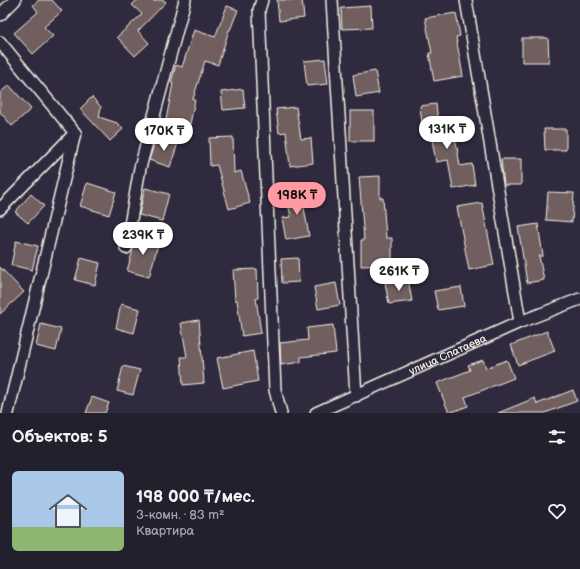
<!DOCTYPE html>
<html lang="ru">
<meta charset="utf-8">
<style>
body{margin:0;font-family:"Balsamiq Sans",sans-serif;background:#2b2836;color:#f1f3f6;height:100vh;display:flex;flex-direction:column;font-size:15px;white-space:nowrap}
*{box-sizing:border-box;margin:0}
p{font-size:13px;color:#a3a3aa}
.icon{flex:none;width:22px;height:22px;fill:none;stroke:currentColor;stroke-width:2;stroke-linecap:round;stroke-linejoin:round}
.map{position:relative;height:413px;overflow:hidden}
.details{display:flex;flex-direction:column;background:#23202e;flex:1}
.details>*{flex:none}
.price{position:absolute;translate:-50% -34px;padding:0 9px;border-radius:14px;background:#fff;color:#222;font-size:13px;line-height:26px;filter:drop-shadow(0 1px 2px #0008)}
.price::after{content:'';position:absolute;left:50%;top:24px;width:12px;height:9px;margin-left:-6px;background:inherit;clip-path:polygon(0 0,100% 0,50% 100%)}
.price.active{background:#ff9aa2;color:#111}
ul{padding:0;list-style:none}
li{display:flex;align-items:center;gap:12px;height:100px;padding:0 12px}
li+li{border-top:1px solid #403e4a}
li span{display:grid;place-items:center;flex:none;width:112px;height:80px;border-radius:6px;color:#555}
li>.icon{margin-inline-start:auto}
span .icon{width:48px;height:48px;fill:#fffc;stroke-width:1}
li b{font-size:17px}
h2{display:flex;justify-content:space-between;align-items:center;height:48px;padding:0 12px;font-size:17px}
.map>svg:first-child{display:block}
</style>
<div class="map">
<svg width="580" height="413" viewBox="0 0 580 413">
<rect width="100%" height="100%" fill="#2f2a3d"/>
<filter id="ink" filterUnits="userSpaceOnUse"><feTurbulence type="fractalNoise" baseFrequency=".025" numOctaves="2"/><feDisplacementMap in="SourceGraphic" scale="8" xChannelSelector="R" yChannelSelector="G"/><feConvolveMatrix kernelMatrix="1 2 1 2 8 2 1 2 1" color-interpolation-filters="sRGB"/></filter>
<g filter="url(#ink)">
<g fill="#715e5e" stroke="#f4f1e8">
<path d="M 39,0 L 52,0 L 62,11 L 44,27 L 53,36 L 33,54 L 14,33 L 38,12 L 33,5 Z"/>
<path d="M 137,0 L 153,0 L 155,2 L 157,0 L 164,0 L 166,2 L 138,31 L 149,43 L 135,56 L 117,37 L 142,14 L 132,5 Z"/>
<path d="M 277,0 L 302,0 L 304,18 L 279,21 Z"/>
<path d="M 227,6 L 238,10 L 230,30 L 229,30 L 218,65 L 205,61 L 193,99 L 195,100 L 190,124 L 166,120 L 173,83 L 171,83 L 176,65 L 182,67 L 194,30 L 215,37 Z"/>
<path d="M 371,6 L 372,28 L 342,29 L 341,8 Z"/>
<path d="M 456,13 L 460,36 L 456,37 L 463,76 L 434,81 L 429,53 L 432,53 L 425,18 Z"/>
<path d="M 522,38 L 548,38 L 549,62 L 522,62 Z"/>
<path d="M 325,59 L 328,84 L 307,86 L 304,61 Z"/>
<path d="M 375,71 L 379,93 L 356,97 L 353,75 Z"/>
<path d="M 9,85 L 31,109 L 12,126 L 0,112 L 0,93 Z"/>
<path d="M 243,89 L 245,108 L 223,110 L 221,92 Z"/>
<path d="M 92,97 L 101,107 L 99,117 L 117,123 L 123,129 L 110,141 L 80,109 Z"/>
<path d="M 436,104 L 440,139 L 455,136 L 460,166 L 472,164 L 475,185 L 453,189 L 448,160 L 436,162 L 429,123 L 422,124 L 420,106 Z"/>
<path d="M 296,107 L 301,139 L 311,138 L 313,163 L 290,166 L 286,132 L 279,133 L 276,109 Z"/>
<rect x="350" y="111" width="24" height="30"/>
<path d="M 544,129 L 566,129 L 566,150 L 545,150 Z"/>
<path d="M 157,136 L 178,143 L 170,167 L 149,160 Z"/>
<path d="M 233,137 L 234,173 L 241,171 L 250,203 L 229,209 L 217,165 L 210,166 L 209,138 Z"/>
<path d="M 501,159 L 521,159 L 521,185 L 504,185 Z"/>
<path d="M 380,176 L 380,198 L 383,198 L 386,238 L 392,238 L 392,265 L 361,266 L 361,240 L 364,240 L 359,177 Z"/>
<path d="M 87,183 L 116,192 L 109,215 L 80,206 Z"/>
<path d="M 145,188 L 169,194 L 162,221 L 139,215 Z"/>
<path d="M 308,189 L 311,200 L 303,202 L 309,236 L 286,240 L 282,218 L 291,217 L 286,194 Z"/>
<path d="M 548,192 L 574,193 L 572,222 L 546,220 Z"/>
<path d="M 31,194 L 44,206 L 28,223 L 15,212 Z"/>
<path d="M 482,203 L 494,265 L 469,270 L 457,207 Z"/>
<path d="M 538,224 L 543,256 L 539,256 L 544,280 L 527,283 L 518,227 Z"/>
<path d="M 137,235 L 159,241 L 149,277 L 127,271 Z"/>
<path d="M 16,241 L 38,246 L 32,270 L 11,265 Z"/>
<path d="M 81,258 L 100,263 L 95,285 L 75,280 Z"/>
<path d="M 298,258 L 299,282 L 282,283 L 281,259 Z"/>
<path d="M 0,267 L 24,292 L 0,314 Z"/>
<path d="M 257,269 L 258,298 L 256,298 L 261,333 L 242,336 L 237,300 L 235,300 L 233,270 Z"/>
<path d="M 408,279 L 412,301 L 389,304 L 385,283 Z"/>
<path d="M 336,283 L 340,305 L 318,309 L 314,287 Z"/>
<path d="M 461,287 L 464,306 L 438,310 L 434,291 Z"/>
<path d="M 121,304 L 140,309 L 134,333 L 116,328 Z"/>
<path d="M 199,320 L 204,383 L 183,385 L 181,357 L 187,357 L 181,323 Z"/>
<path d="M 41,324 L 61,329 L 56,351 L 36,346 Z"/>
<path d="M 333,325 L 336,353 L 301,357 L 301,362 L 281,365 L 280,343 L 308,340 L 307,328 Z"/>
<path d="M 547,331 L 555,351 L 518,365 L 511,345 Z"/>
<path d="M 253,351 L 258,381 L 223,388 L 217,358 Z"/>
<path d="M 483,360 L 486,368 L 507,360 L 514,378 L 465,397 L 468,406 L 449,413 L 437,383 L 470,370 L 468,365 Z"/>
<path d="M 123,366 L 140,370 L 133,395 L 117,391 Z"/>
<path d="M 573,390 L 577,401 L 545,413 L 498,413 L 535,398 L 537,404 Z"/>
<path d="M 92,397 L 109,403 L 105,413 L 86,413 Z"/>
</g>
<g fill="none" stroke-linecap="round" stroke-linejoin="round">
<g stroke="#f4f1e8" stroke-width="14">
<g id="street">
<path d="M 262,0 L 259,10 L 275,390 L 281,413"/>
<path d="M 332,0 L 356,396"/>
<path d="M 466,0 L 520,322"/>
<path d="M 0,15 L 15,0"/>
<path d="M 0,42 L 75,133 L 0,209"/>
<path d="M 126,248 L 140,168 L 185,0"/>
<path d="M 8,413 L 75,133"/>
<path id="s1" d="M 316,413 L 520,322 L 580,299"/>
</g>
</g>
<use href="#street" stroke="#2f2a3d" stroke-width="11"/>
</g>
</g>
<g text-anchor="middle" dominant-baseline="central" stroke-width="4" stroke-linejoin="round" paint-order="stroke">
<g font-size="11" fill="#f4f1e8" stroke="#2f2a3d">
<text stroke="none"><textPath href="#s1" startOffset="144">улица Спатаева</textPath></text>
</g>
</g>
</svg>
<b class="price" style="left:447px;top:150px">131K ₸</b>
<b class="price" style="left:164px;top:152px">170K ₸</b>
<b class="price active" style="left:297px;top:216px">198K ₸</b>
<b class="price" style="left:143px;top:256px">239K ₸</b>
<b class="price" style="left:399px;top:292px">261K ₸</b>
</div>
<section class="details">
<h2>Объектов: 5<svg class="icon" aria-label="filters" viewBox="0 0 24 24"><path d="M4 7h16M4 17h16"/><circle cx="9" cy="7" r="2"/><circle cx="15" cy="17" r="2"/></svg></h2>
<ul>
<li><span style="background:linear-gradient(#a9c7e8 70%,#8fb573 0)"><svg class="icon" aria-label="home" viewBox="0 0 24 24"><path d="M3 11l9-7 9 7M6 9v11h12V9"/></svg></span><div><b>198 000 ₸/мес.</b><p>3-комн. · 83 m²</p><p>Квартира</p></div><svg class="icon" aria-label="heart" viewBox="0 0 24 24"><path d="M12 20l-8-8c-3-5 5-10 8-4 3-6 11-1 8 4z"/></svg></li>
</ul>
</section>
